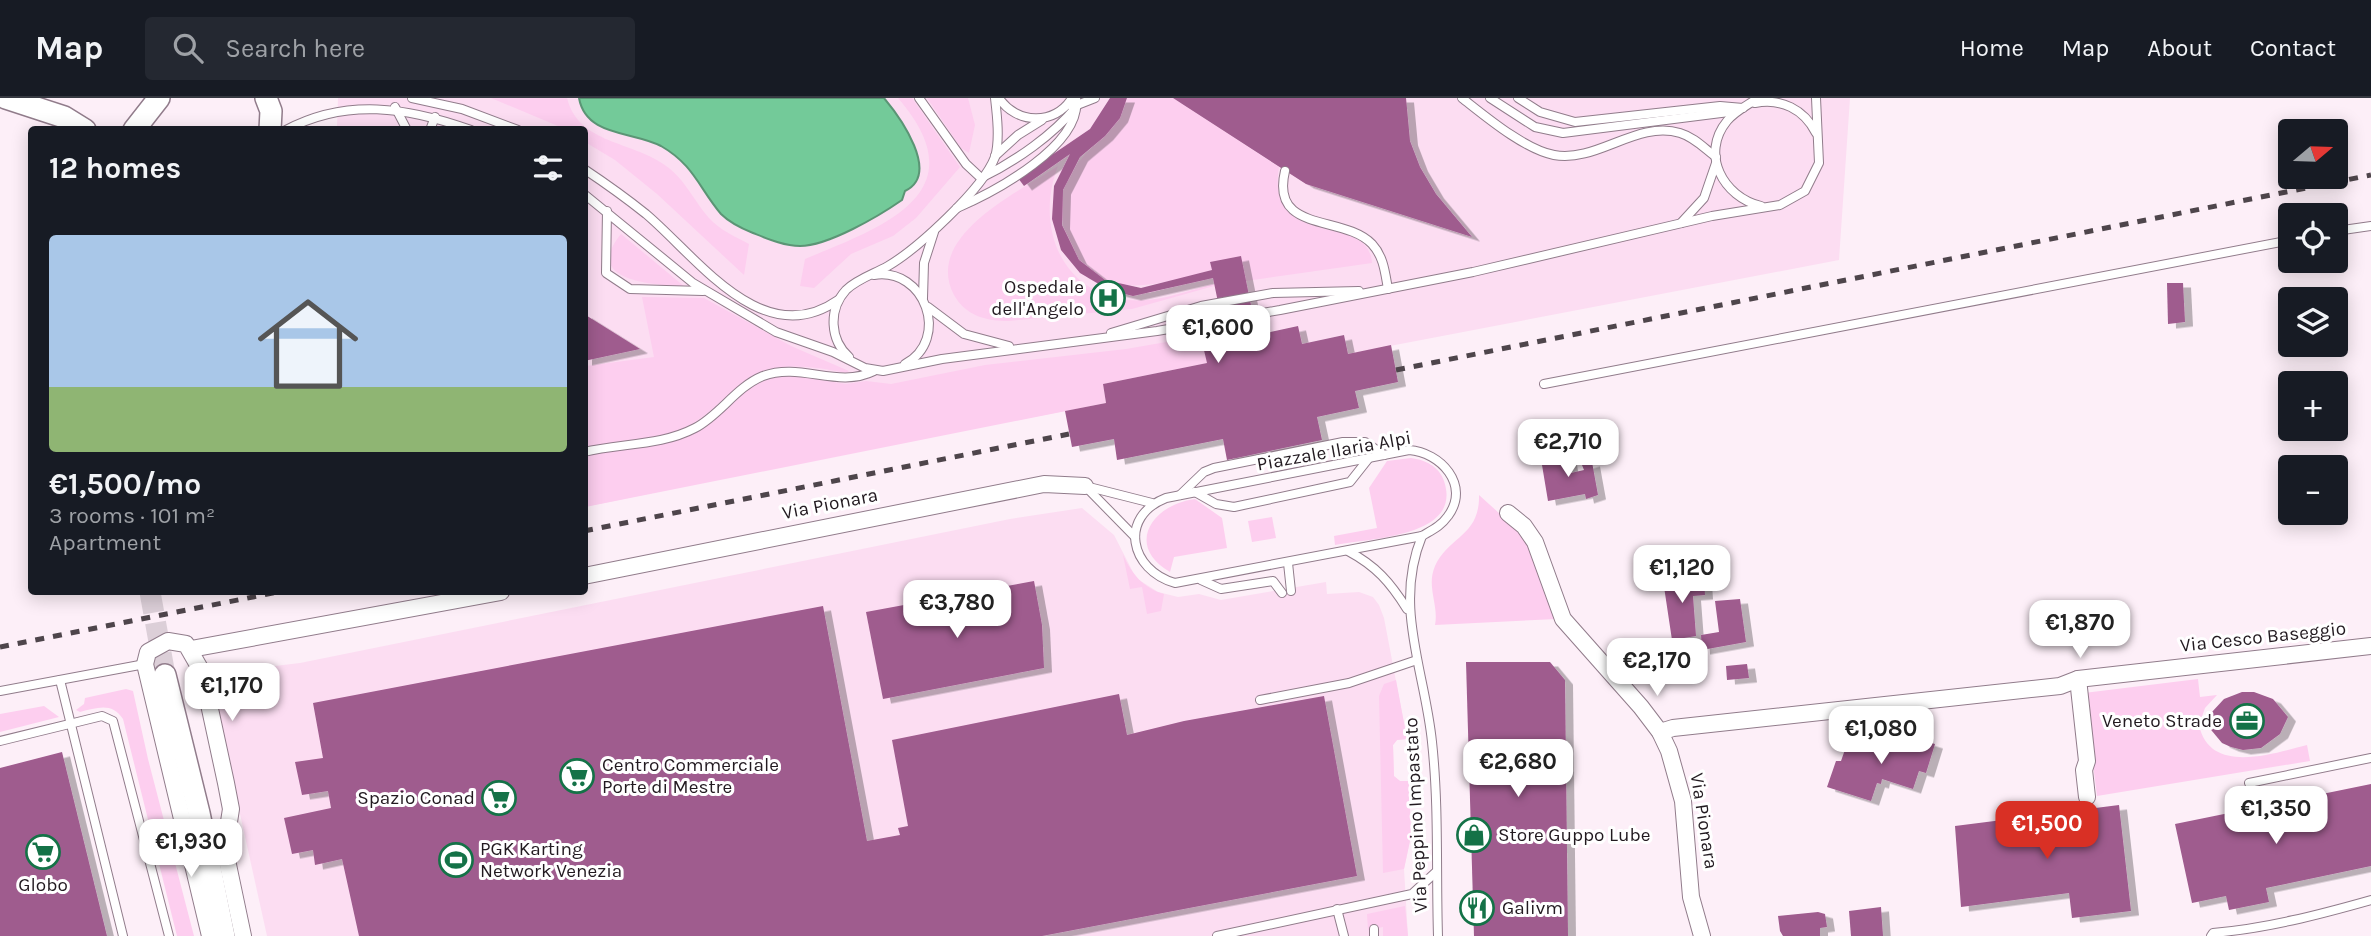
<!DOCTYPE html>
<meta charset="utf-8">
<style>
body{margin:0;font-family:Karla,sans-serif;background:#242831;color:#f1f3f6;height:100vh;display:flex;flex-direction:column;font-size:26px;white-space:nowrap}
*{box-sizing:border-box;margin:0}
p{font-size:23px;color:#9ea1a6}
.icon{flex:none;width:38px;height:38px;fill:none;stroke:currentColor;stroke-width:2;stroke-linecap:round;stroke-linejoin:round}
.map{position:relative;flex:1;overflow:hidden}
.drawer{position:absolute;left:28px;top:28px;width:560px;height:469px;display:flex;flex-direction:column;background:#171b24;border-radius:7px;box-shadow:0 4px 18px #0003}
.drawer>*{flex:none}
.needle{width:46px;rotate:71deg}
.controls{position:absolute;left:2278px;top:21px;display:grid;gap:14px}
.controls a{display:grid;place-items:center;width:70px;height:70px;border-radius:7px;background:#171b24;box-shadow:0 4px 18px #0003;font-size:35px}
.price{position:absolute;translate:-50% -60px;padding:0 16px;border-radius:14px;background:#fff;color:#222;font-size:23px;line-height:46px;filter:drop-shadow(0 2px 4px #0008)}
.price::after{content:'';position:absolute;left:50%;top:42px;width:21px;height:16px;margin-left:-10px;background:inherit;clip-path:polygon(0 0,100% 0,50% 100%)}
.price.active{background:#d93025;color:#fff}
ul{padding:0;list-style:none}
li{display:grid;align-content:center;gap:14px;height:371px;padding:0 21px}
li span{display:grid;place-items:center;height:217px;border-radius:7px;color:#555}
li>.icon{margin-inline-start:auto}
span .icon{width:126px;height:126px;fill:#fffc;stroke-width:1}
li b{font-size:30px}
h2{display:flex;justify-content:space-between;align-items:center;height:84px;padding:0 21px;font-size:30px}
header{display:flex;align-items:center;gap:42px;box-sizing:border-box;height:98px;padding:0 35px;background:#171b24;border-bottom:2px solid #363941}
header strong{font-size:33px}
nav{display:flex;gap:38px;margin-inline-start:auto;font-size:24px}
.search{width:490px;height:63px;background:#242831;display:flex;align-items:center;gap:18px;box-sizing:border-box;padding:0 24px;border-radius:7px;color:#9ea1a6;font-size:26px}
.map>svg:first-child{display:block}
</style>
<header>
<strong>Map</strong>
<div class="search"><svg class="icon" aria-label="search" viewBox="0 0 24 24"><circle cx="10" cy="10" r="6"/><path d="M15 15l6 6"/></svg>Search here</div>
<nav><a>Home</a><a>Map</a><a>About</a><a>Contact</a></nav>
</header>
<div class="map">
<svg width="2371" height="838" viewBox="0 0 2371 838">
<defs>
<filter id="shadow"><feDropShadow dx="8" dy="4.5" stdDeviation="0" flood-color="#0004"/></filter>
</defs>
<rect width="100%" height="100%" fill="#fdeff8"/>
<g fill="#fcddf2">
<path d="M 338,0 L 1850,0 L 1839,162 L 1348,256 L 1344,237 L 1302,246 L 1297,228 L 1204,248 L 1207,265 L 1103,286 L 1065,313 L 880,348 L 585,409 L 584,32 L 330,32 L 337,28 Z"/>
<path d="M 1082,410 L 1114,437 L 1136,480 L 1158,494 L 1178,499 L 1199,496 L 1221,502 L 1326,484 L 1327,496 L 1359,494 L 1373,499 L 1379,507 L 1384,520 L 1407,641 L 1397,642 L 1393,647 L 1394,679 L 1400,683 L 1409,683 L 1411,738 L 1404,771 L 1408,838 L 267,838 L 209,576 L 300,565 L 1010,421 Z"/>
</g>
<g fill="#fdceef">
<path d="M 491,0 L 567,0 C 578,44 627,43 660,64 C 684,78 691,99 709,120 C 720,132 734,138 749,146 L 744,177 L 657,96 L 615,62 L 585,44 L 584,32 L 565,31 Z"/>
<path d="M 898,0 L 912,0 L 960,69 L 916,120 L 893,138 L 851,156 L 814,190 L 800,188 L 805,161 C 881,129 981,96 898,0 Z"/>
<path d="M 927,0 L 968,0 L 975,27 L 969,55 L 961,50 Z"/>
<path d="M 1127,0 L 1173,0 L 1279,69 C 1265,155 1369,112 1372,165 L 1246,183 L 1241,158 L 1210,165 L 1212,172 C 1162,186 1092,209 1068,142 C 1062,126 1057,106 1064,90 C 1079,49 1115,41 1127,0 Z"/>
<path d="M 1058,68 C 1035,127 1060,195 1129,202 C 1157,205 1187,193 1213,186 L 1214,188 L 1132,211 L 1009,223 C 986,223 966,218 954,197 C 923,138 1019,94 1058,68 Z"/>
<path d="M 621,136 L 685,189 C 656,186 581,185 621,136 Z"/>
<path d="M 642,199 L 704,200 L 791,248 L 849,273 L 846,275 C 815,269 770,261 743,284 C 722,301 705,322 679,332 C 655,342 613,343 585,349 L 586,268 L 654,259 Z"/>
<path d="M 1224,234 L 1226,243 L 1204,248 L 1207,265 L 1103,286 L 1106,305 L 585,409 L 584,358 L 674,343 L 693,336 L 706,329 L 751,289 L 773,279 L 788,277 L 846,286 L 866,283 L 891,286 L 985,267 L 1126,251 Z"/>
<path d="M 1411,360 C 1425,362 1439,368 1444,383 C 1463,439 1371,440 1335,447 L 1334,438 L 1377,430 L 1369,390 L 1387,363 Z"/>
<path d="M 1479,397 L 1531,444 L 1557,521 L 1435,527 C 1439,507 1426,489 1435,468 C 1449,438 1480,438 1479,397 Z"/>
<path d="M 1195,401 L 1222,420 L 1227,450 L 1174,459 L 1170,474 C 1125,448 1151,407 1195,401 Z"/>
<path d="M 1272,419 L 1276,440 L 1252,444 L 1248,423 Z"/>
<path d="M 1123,457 C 1132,476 1143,490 1164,496 L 1161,513 L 1147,516 L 1142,489 L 1130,491 Z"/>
<path d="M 2198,581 L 2200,599 L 2217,597 L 2205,610 L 2199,627 C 2210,678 2274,655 2307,647 L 2310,663 L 2097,698 L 2084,595 Z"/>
<path d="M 1396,582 L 1407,641 L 1397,642 L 1393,647 L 1394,678 L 1400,683 L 1409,683 L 1411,738 L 1404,771 L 1383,775 L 1379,598 L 1384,586 Z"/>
<path d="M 126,591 L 133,593 L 148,661 L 194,838 L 177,838 L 123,621 C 112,604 97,610 80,614 L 76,612 L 84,606 L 85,600 Z"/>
<path d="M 44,608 L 59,619 L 0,634 L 0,616 Z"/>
<path d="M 1405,808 L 1408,838 L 1383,838 L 1383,829 L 1368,832 L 1367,816 Z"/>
</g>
<path fill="#73ca99" stroke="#5b9575" stroke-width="2" d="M 579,0 L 884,0 C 900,19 941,76 905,93 L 902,102 C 879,118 828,148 800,148 C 784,148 768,141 753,135 C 743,131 729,124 721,116 C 699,90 694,67 661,48 C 633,33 586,39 579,0 Z"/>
<g fill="#9f5b8e" filter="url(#shadow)">
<path d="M 1110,0 L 1127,0 L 1120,20 L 1105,38 L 1080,59 L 1063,92 L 1062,127 L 1079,162 L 1105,182 L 1141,190 L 1212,172 L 1210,164 L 1241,158 L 1257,237 L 1298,228 L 1302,246 L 1344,237 L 1348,256 L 1391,247 L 1398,284 L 1355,293 L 1359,310 L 1317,319 L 1322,342 L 1227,362 L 1223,341 L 1117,362 L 1114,341 L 1072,349 L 1065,313 L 1106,305 L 1103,286 L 1207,265 L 1203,248 L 1226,243 L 1213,180 L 1133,198 L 1109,192 L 1080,175 L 1061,152 L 1052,121 L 1054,88 L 1070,56 L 1024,88 L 1018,80 L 1090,31 Z"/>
<path d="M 1173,0 L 1406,0 L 1410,43 L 1420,69 L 1436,96 L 1472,139 L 1306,86 Z"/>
<path d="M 2167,185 L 2183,185 L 2185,224 L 2168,226 Z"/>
<path d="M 584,216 L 640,251 L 584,263 Z"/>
<path d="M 1568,356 L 1571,375 L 1584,372 L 1582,367 L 1592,364 L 1598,397 L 1586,401 L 1585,396 L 1548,403 L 1541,361 Z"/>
<path d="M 1691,479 L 1691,483 L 1704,481 L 1705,497 L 1693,498 L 1696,538 L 1672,542 L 1663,482 Z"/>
<path d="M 1034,483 L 1042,527 L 1044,570 L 883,601 L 866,514 Z"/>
<path d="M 1740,501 L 1746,544 L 1702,552 L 1701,537 L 1719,534 L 1715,503 Z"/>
<path d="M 823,508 L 867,743 L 900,737 L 898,730 L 908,728 L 892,642 L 1119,596 L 1127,637 L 1184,623 L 1324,598 L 1357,778 L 1042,838 L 359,838 L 342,761 L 315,767 L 313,752 L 292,756 L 284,720 L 331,710 L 328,693 L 302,697 L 295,664 L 323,660 L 313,605 Z"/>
<path d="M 1466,564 L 1550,564 L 1565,582 L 1568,838 L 1474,838 Z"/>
<path d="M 1747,566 L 1749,580 L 1727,582 L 1726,568 Z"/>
<path d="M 2242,594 L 2254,594 L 2273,601 L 2288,619 L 2280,636 L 2261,650 L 2243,652 L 2231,649 L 2222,645 L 2207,627 L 2211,615 L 2224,601 Z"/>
<path d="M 1889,632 L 1935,646 L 1926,675 L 1919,673 L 1913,691 L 1882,681 L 1881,686 L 1877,685 L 1871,703 L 1827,689 L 1836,663 L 1841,663 L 1847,646 L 1878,655 L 1880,649 L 1884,650 Z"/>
<path d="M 62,654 L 107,838 L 0,838 L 0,670 Z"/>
<path d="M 2371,686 L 2371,768 L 2266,790 L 2269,804 L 2229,812 L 2226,798 L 2192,805 L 2175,726 Z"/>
<path d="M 2119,707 L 2131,813 L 2072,820 L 2069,795 L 1961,809 L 1955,728 Z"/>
<path d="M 1881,809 L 1883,838 L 1851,838 L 1849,813 Z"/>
<path d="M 1818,814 L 1825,816 L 1827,829 L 1820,830 L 1820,838 L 1783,838 L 1780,833 L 1778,818 Z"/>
</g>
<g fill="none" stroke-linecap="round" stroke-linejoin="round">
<path stroke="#dccfd8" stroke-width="21" stroke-dasharray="21 10" stroke-linecap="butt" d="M 150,494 L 165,577"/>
<g stroke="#917c8b" stroke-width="10">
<g id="lane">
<path d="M 412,0 L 462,11 L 518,32"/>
<path d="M 919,0 L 966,66 L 981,80 C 1016,63 1053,37 1077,8"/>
<path d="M 999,0 C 1016,26 1055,28 1072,0"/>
<path d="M 1462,0 C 1485,18 1524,51 1554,57 C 1597,65 1637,22 1680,35 C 1694,39 1705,51 1716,59"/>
<path d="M 1490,0 L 1535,29 L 1563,35 L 1737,13"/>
<path d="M 1518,0 L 1540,14 L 1575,24 L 1720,8 L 1743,10"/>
<path d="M 1758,0 C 1748,7 1735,13 1727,23 C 1700,56 1723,99 1761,108"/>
<path d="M 1755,5 C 1781,0 1804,11 1816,35"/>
<path d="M 395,9 L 407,32"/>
<path d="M 1072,9 L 1095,0"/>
<path d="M 286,32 C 346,0 407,9 471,32"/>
<path d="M 430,32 L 435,19"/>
<path d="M 995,58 L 1018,37 L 1042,22"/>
<path d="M 584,71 C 605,85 626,100 646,116 C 697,159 763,255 838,202"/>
<path d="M 1285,73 C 1270,136 1343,116 1372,146 C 1384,159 1385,175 1388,191"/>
<path d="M 584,96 L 693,185 L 776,234 L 833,254 L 865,270 L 883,273 L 942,261 L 1157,233 L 1280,212 L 1473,174 L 1712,118 L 1780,107 L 1805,93 L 1819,65 L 1816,0"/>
<path d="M 957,110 C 994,94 1083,47 1076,0"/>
<path d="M 607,113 L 606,175 L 630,191 L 703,193"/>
<path d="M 1681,125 L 1704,100 L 1716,65"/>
<path d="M 2336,133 L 2371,128"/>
<path d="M 874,177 C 925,169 951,241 905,266"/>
<path d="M 923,200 L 924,165 L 934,134"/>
<path d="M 928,209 L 964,236 L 1009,248"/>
<path d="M 1111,235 L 1201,208 L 1273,195 L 1359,193"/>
<path d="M 849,259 C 830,242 828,212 846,192 C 857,181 874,176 888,168 C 917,151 983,91 995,59 C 1000,42 997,17 995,0"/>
<path d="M 1544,286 L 2291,142"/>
<path d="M 1409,352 C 1440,354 1471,387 1448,418 C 1441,428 1432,432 1422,438 L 1175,485 C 1130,472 1118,419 1166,400 Z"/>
<path d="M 584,354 C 621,345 661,348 695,330 C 720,317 736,289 763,278 C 801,264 838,291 874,273"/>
<path d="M 1085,388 L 1135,439"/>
<path d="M 1085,388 L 1152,405"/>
<path d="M 1195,394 L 1216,406 L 1234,409 L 1350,384 L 1369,360"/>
<path d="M 1180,397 L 1204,374 L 1214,370 L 1343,344 L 1365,344 L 1384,357"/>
<path d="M 1422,438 C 1393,508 1425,573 1432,644 C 1439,708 1436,774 1438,838"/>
<path d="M 1348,453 C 1376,468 1390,484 1407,511"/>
<path d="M 1288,465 L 1291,493"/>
<path d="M 1201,482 L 1221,491 L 1273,483 L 1282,495"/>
<path d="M 60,582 L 123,838"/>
<path d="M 0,593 L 145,566"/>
<path d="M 1260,602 L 1349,585 L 1417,562"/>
<path d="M 0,643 L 102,618 L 113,623 L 169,838"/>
<path d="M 2249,685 L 2371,660"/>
<path d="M 1337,811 L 1344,838"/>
<path d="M 1374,831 L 1374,838"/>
<path d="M 1217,838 L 1412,796 L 1436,774"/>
<path d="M 2211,838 L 2213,835 C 2268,830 2318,817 2371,802"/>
</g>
</g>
<g stroke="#917c8b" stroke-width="18">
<g id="street">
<path d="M 1508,415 L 1524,428 L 1535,444 L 1563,521 L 1641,609 L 1660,634 L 1669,653 L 1683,703 L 1691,799 L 1702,838"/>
<path d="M 584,478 L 1044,386 L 1085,388"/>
<path d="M 191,551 L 501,494"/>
<path d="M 2078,581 L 2087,663 L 2084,672 L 2087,699"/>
<path d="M 1660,634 L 1673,630 L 2060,588 L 2078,581 L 2371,548"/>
<path d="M 210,838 L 145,566 L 148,554 L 168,543 L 186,546 L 202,574 L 226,685 L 231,711 L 226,743 L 227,762 L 243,838"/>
</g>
</g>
<g stroke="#917c8b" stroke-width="24">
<g id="secondary">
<path d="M 6,0 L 64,19 L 85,32"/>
<path d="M 266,0 L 271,13 L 270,32"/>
<path d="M 134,32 L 159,0"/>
<path d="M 165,577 L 199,715 L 224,838"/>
</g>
</g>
<use href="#lane" stroke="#fff" stroke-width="8"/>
<use href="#street" stroke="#fff" stroke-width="16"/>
<use href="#secondary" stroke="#fff" stroke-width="21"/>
<g stroke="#4e454b" stroke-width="5" stroke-dasharray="9 9" stroke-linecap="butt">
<path d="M 1396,272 L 2371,77"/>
<path d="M 584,433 L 1069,336"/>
<path d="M 0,549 L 278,494"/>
</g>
</g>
<defs>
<g id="hospital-ring" transform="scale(1.75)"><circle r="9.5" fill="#fff" stroke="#147247" stroke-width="1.5"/><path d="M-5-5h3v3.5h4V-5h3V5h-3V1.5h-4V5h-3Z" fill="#147247"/></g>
<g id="office-ring" transform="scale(1.75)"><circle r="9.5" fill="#fff" stroke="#147247" stroke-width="1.5"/><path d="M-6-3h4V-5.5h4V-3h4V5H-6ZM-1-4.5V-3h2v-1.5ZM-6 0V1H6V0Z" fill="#147247"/></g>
<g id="supermarket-ring" transform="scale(1.75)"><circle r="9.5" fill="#fff" stroke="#147247" stroke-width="1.5"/><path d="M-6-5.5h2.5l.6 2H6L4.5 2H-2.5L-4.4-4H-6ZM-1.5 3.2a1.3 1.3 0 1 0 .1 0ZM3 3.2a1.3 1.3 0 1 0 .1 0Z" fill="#147247"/></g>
<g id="shop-ring" transform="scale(1.75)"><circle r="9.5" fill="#fff" stroke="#147247" stroke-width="1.5"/><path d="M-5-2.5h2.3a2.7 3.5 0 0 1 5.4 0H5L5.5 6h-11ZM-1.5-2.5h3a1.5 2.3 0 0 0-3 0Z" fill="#147247"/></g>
<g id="stadium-ring" transform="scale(1.75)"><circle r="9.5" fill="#fff" stroke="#147247" stroke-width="1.5"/><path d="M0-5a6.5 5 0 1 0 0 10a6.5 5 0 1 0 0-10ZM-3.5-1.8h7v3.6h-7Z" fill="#147247"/></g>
<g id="restaurant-ring" transform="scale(1.75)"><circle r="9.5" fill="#fff" stroke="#147247" stroke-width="1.5"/><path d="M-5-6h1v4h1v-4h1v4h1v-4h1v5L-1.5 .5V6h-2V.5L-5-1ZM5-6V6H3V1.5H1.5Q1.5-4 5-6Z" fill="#147247"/></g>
</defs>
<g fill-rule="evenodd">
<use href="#hospital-ring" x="1108" y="200"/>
<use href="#office-ring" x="2247" y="623"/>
<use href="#supermarket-ring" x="577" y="678"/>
<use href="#supermarket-ring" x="499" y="700"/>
<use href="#shop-ring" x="1474" y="737"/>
<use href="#supermarket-ring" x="43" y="754"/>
<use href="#stadium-ring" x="456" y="762"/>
<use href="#restaurant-ring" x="1477" y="810"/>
</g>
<g text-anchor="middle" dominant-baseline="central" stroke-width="6" stroke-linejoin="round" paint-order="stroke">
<g font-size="19" fill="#221a20" stroke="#fff" text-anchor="start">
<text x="1084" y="189" text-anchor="end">Ospedale<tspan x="1084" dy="22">dell'Angelo</tspan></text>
<text x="2222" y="623" text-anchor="end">Veneto Strade</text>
<text x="602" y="667">Centro Commerciale<tspan x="602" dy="22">Porte di Mestre</tspan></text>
<text x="475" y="700" text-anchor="end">Spazio Conad</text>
<text x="1498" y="737">Store Guppo Lube</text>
<text x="480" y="751">PGK Karting<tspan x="480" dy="22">Network Venezia</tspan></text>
<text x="43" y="787" text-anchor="middle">Globo</text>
<text x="1502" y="810">Galivm</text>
</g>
<g font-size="19" fill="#221a20" stroke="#fff">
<text transform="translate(1334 353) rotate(-10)">Piazzale Ilaria Alpi</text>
<text transform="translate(830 406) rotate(-11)">Via Pionara</text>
<text transform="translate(2263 539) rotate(-6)">Via Cesco Baseggio</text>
<text transform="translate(1416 717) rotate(-93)">Via Peppino Impastato</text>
<text transform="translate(1704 723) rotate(81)">Via Pionara</text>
</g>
</g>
</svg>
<div class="controls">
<a><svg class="needle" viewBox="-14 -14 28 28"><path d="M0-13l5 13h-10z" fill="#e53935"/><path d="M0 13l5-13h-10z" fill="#9ea1a6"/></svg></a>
<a><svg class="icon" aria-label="locate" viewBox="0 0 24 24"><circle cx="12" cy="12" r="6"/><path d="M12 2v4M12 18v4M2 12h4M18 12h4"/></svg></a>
<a><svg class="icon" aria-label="layers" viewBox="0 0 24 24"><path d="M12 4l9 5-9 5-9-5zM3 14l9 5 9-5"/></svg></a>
<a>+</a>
<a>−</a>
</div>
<b class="price" style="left:1218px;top:267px">€1,600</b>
<b class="price" style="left:1568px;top:381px">€2,710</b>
<b class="price" style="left:1682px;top:507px">€1,120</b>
<b class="price" style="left:957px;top:542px">€3,780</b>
<b class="price" style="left:2080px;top:562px">€1,870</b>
<b class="price" style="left:1657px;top:600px">€2,170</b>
<b class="price" style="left:232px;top:625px">€1,170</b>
<b class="price" style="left:1881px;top:668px">€1,080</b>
<b class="price" style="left:1518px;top:701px">€2,680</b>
<b class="price" style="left:2276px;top:748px">€1,350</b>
<b class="price active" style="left:2047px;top:763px">€1,500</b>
<b class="price" style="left:191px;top:781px">€1,930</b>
<section class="drawer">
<h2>12 homes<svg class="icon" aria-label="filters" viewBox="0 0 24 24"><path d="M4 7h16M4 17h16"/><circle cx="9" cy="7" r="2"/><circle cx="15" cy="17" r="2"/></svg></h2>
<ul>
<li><span style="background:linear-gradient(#a9c7e8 70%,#8fb573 0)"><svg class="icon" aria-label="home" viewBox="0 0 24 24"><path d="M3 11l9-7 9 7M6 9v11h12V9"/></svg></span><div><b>€1,500/mo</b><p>3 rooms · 101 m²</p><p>Apartment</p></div></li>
</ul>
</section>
</div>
